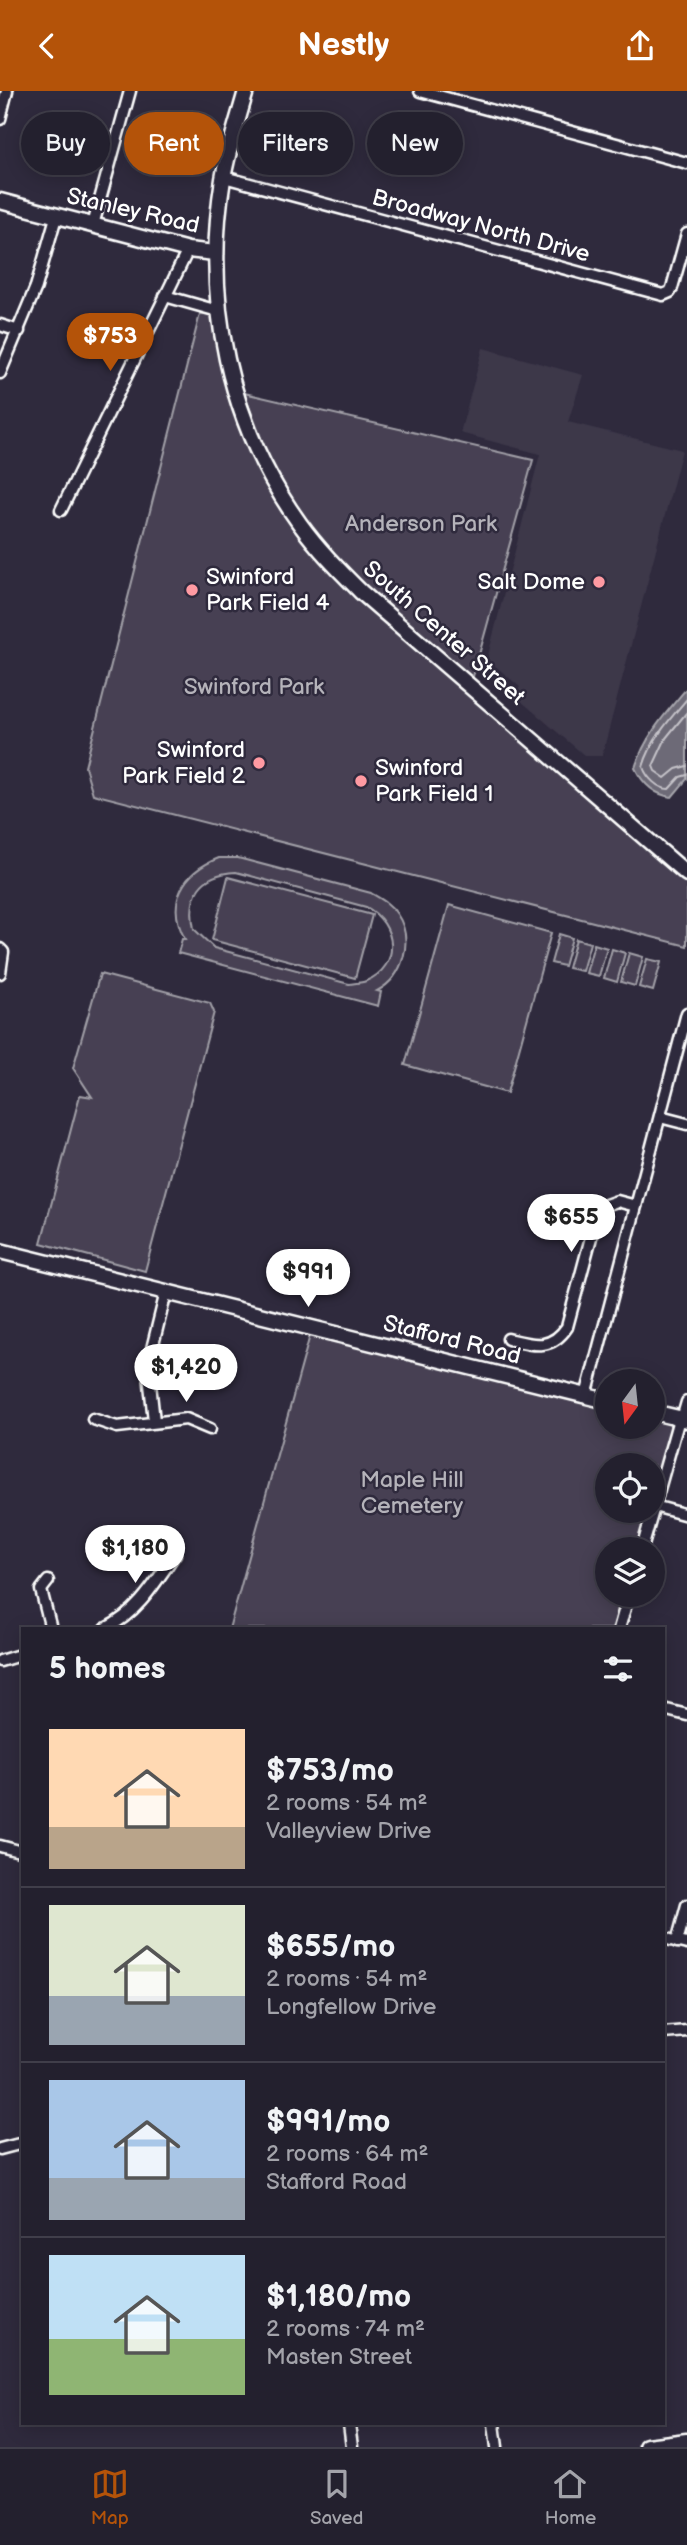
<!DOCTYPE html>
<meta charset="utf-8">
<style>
body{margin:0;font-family:"Balsamiq Sans",sans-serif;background:#2b2836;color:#f1f3f6;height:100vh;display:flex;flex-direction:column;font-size:26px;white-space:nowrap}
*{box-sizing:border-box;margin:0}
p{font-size:23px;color:#a3a3aa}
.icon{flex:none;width:38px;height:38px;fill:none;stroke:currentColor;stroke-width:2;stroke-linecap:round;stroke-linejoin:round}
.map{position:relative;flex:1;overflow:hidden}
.sheet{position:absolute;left:21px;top:1536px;width:644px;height:798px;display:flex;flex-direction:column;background:#23202e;border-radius:0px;box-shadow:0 4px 18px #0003,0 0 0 2px #403e4a}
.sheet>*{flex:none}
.guide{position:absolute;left:21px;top:21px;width:646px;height:63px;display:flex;gap:14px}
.needle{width:46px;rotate:195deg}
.tools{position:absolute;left:595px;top:1278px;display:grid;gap:14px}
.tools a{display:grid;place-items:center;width:70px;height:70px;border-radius:50%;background:#23202e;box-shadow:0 4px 18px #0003,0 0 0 2px #403e4a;font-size:35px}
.price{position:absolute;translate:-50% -60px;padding:0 16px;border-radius:24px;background:#fff;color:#222;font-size:23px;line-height:46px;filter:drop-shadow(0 2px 4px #0008)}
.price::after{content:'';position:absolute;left:50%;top:42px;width:21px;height:16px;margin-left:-10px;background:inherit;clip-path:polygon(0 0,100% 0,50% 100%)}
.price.selected{background:#b45309;color:#fff}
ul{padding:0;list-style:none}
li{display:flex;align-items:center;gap:21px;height:175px;padding:0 28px}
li+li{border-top:2px solid #403e4a}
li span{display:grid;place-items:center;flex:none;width:196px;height:140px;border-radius:0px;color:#555}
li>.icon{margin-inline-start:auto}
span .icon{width:84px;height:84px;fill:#fffc;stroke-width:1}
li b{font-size:30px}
h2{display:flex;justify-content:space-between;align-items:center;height:84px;padding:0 28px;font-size:30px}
.tag{padding:0 24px;border-radius:32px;background:#23202e;box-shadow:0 4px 18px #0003,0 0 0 2px #403e4a;font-size:24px;line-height:63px}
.tag.selected{background:#b45309;color:#fff}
header{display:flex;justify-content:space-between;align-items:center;height:91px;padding:0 28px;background:#b45309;color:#fff;font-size:32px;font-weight:800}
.tab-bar{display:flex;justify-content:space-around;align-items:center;height:98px;border-top:2px solid #403e4a;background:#23202e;font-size:19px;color:#a3a3aa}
.tab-bar a{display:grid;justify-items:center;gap:4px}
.tab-bar .selected{color:#b45309}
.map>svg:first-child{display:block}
</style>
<header><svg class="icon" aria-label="back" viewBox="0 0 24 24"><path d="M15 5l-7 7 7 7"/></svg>Nestly<svg class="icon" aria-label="share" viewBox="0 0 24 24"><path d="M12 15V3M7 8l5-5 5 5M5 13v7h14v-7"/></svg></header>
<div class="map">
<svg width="687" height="2356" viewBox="0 0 687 2356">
<rect width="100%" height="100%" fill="#2f2a3d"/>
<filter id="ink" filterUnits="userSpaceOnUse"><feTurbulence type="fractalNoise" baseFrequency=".0143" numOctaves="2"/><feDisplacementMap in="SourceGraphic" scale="14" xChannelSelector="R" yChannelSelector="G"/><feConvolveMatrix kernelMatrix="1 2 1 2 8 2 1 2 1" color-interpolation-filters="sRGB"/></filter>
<g filter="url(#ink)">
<path fill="#3c3749" d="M 483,257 L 583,284 L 568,331 L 682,359 L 602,665 L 585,665 L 514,604 L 520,596 L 487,568 L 540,363 L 460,342 Z"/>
<g fill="#464152" stroke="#a2a0a8" stroke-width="2" fill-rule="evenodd">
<path d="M 218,220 L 223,255 L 283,405 L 244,302 L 533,369 L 472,589 L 687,783 L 687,855 L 93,703 L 85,676 L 200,223 Z"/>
<path d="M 219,767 L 238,767 L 371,802 C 381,808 391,813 397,823 C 414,848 404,886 377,900 L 381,901 L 378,915 L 178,862 L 182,848 L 185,848 C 165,811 183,781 219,767 ZM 236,781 L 366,816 C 397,833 402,875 366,890 C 361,892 355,892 349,893 L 214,857 L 194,838 C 187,804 200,783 236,781 Z"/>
<path d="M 228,786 L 372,824 L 355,887 L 212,849 Z"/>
<path d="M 449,814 L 551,842 L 507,1002 L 405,974 Z"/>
<path d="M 559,843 L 572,847 L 564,875 L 551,872 Z"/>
<path d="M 576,848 L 590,852 L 582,880 L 568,877 Z"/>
<path d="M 594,853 L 607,857 L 599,885 L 586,882 Z"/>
<path d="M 612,858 L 625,862 L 617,891 L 604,887 Z"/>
<path d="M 629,862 L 643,866 L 635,895 L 621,891 Z"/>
<path d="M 647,868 L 661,871 L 653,900 L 639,896 Z"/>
<path d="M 100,883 L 210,912 L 214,921 L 145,1180 L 41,1152 L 80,1004 L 92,1006 L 73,977 Z"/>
<path d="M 312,1237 L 607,1310 L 607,1335 L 653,1335 L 653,1321 L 679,1328 L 643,1458 L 607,1458 L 607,1503 L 631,1503 L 621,1538 L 229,1538 ZM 607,1374 L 653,1374 L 653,1419 L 607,1419 Z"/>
</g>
<path fill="#6d6a77" stroke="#a7a6ad" stroke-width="2" d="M 687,597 L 687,688 L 672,706 C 654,704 643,693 635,677 C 645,645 666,622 687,597 Z"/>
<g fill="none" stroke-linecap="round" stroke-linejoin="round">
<g stroke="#c5c3c9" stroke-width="2">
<path d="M 687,608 C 669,629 651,649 643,676 C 647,687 658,698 669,698 L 680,686 L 687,684"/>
<path d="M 687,621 L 666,647 L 653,675 L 655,680 L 665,687 L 676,678 L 687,675"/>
</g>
<g stroke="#fff" stroke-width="15">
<g id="street">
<path d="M 420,0 L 687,72"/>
<path d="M 0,28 L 7,0"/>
<path d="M 224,86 L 663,204 L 670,201 L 672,197 L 687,143"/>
<path d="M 93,134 L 130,0"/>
<path d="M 165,205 L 218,220"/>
<path d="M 0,234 L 19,240"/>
<path d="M 0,282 L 36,196 L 56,126"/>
<path d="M 61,419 L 188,159"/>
<path d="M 0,858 L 3,861 L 0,882"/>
<path d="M 660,1026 L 687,1033"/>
<path d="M 508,1248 C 533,1254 551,1260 567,1236 L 597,1124 L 603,1115 L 617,1110 L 636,1115"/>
<path d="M 586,1305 L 687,922"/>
<path d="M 93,1328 L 117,1336 L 186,1328 L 210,1338"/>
<path d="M 682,1328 L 687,1311"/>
<path d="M 154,1330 L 148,1274 L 166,1201"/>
<path d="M 654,1415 L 687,1424"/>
<path d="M 642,1458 L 679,1328"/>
<path d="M 48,1490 L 41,1499 L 51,1538"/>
<path d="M 105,1538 C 138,1522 155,1492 175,1463"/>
<path d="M 619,1538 L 629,1503"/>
<path d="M 0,1570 L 23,1563"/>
<path d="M 663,1618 L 687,1624"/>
<path d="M 0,1755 L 23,1761"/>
<path d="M 663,1847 L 687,1853"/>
<path d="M 677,1851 L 687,1814"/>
<path d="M 663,1942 L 687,1940"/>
<path d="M 0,2058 L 23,2052"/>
<path d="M 349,2333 L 352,2356"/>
<path d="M 494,2333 L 497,2356"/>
</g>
</g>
<g stroke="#fff" stroke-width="19">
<g id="secondary">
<path d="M 246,0 C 238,29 228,58 223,88 C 203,209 228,333 300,433 C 318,458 339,479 361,501 L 687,783"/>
<path d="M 0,110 L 188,159 L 215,162"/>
<path d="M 0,1160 L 607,1310"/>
<path d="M 653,1321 L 687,1329"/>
</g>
</g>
<g stroke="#fff" stroke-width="21">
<path id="primary" d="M 647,2356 L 687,2351"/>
</g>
<use href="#street" stroke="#2f2a3d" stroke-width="10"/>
<use href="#secondary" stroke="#2f2a3d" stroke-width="14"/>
<use href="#primary" stroke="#2f2a3d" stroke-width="16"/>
</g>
</g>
<g fill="#ff9aa2" stroke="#2f2a3d" stroke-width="2.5">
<circle cx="599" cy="491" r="7"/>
<circle cx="192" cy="499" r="7"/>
<circle cx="259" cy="672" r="7"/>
<circle cx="361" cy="690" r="7"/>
</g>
<g text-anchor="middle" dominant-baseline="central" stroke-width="5" stroke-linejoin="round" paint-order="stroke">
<g font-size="23" fill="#fff" stroke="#2f2a3d">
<text transform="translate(133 120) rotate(13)">Stanley Road</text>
<text transform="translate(481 135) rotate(15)">Broadway North Drive</text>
<text transform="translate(444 542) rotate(41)">South Center Street</text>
<text transform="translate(452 1249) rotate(14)">Stafford Road</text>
</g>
<g font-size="23" fill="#b5b3ba" stroke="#2f2a3d">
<text x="421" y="433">Anderson Park</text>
<text x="254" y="596">Swinford Park</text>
<text x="412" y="1389">Maple Hill<tspan x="412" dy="26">Cemetery</tspan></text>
</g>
<g font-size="23" fill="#fff" stroke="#2f2a3d" text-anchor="start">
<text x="206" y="486">Swinford<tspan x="206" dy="26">Park Field 4</tspan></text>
<text x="585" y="491" text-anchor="end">Salt Dome</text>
<text x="245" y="659" text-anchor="end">Swinford<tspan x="245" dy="26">Park Field 2</tspan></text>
<text x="375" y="677">Swinford<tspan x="375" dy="26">Park Field 1</tspan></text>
</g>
</g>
</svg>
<div class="tools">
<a><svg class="needle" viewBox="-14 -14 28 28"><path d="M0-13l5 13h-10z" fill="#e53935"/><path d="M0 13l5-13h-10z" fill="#a3a3aa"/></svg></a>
<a><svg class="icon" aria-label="locate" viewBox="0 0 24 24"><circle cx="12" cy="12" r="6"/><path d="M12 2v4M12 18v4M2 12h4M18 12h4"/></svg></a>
<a><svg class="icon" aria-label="layers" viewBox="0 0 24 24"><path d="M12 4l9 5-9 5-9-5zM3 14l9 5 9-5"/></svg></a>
</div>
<b class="price selected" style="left:110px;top:282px">$753</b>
<b class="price" style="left:571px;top:1163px">$655</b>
<b class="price" style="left:308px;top:1218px">$991</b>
<b class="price" style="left:186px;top:1313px">$1,420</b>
<b class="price" style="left:135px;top:1494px">$1,180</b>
<div class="guide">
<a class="tag">Buy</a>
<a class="tag selected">Rent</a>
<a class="tag">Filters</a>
<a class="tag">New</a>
</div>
<section class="sheet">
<h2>5 homes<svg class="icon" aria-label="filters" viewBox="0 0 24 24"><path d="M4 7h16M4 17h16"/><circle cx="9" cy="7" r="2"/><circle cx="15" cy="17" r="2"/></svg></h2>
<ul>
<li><span style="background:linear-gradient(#ffd9b3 70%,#b9a48a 0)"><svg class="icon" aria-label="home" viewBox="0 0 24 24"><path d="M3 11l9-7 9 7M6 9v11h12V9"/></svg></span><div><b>$753/mo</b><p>2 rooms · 54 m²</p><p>Valleyview Drive</p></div></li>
<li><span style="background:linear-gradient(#dfe7d0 65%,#9aa5b1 0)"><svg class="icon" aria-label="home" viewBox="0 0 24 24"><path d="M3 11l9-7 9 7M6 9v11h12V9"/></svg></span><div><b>$655/mo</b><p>2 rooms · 54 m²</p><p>Longfellow Drive</p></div></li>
<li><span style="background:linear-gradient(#a9c7e8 70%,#9aa5b1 0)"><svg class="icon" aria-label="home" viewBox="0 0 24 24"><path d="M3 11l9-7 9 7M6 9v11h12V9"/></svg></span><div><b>$991/mo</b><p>2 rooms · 64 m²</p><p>Stafford Road</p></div></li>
<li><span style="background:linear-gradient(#bfe0f5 60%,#8fb573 0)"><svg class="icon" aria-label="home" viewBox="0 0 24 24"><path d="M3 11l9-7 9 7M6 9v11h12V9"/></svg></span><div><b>$1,180/mo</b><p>2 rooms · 74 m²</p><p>Masten Street</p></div></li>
</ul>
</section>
</div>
<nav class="tab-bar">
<a class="selected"><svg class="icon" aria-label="map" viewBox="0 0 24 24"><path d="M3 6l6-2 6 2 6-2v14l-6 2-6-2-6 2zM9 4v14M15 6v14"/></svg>Map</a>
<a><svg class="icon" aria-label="saved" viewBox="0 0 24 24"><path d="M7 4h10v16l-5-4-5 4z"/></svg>Saved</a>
<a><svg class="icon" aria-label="home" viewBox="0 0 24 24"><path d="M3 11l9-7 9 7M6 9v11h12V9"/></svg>Home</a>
</nav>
